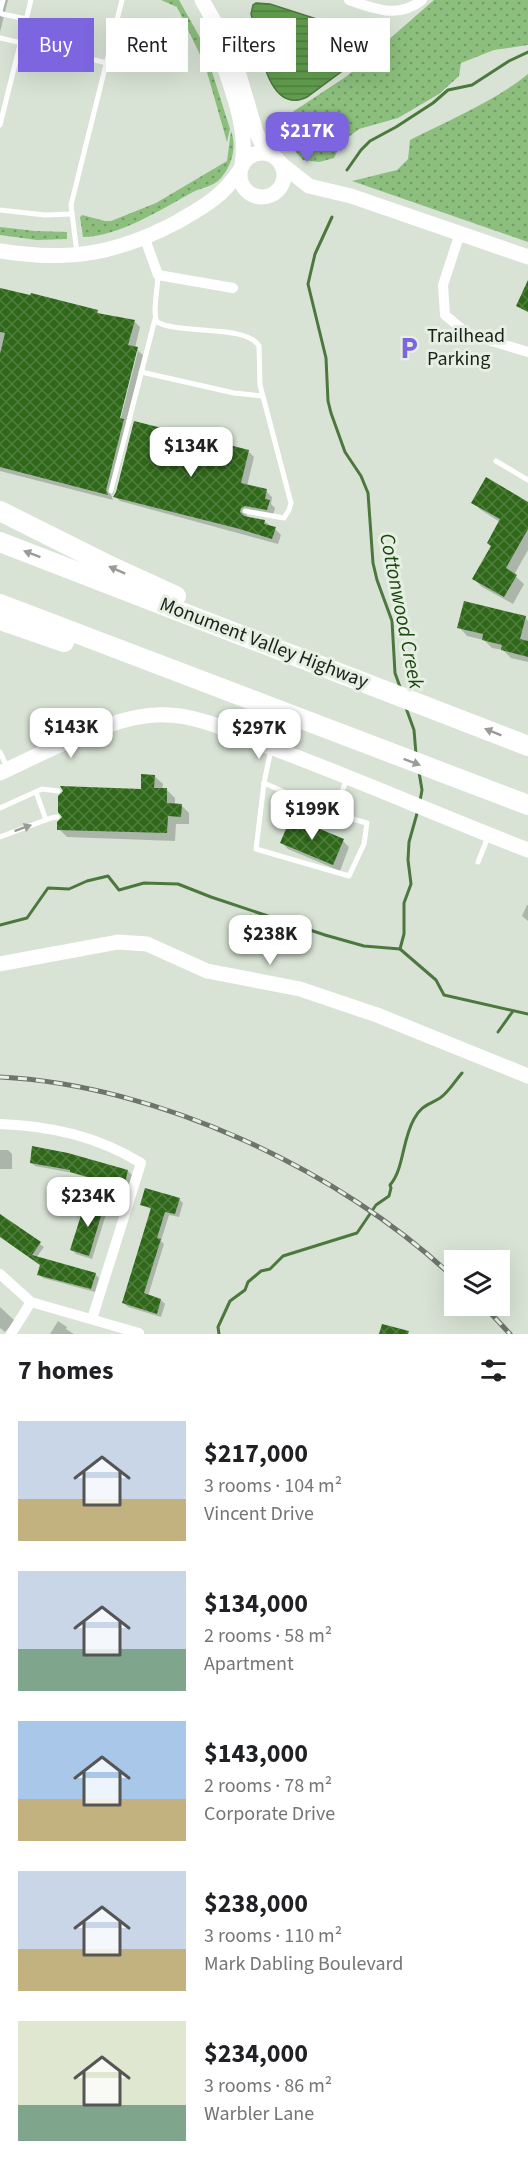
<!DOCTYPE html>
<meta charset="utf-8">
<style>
body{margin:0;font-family:"Source Sans 3",sans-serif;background:#f6f6f6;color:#202124;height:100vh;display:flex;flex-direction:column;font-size:22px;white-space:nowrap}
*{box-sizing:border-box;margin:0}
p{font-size:20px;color:#757577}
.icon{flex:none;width:33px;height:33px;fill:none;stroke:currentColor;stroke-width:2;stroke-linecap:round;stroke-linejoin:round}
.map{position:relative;height:1334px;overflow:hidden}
.drawer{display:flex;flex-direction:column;background:#fff;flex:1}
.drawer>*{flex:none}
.top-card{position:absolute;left:18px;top:18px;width:492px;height:54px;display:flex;gap:12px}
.fabs{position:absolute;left:444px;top:1250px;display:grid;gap:12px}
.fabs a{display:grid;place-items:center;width:66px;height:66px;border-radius:0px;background:#fff;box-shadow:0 6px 24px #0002;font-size:30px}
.price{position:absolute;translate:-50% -51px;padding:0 14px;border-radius:12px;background:#fff;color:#222;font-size:20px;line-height:39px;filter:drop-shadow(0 2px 3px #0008)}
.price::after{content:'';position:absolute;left:50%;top:36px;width:18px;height:14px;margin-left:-9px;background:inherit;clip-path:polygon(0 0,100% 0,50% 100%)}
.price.active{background:#7d65e0;color:#fff}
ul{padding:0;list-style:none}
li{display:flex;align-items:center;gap:18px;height:150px;padding:0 18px}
li span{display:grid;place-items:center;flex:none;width:168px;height:120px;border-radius:0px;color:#555}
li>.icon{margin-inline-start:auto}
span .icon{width:72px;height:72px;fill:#fffc;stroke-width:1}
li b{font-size:26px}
h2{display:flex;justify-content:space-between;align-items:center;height:72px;padding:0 18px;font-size:26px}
.tag{padding:0 21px;border-radius:0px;background:#fff;box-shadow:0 6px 24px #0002;font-size:21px;line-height:54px}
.tag.active{background:#7d65e0;color:#fff}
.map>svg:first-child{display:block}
</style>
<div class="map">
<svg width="528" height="1334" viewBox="0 0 528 1334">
<defs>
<pattern id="green-dots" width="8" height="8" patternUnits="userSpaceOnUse" patternTransform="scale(1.5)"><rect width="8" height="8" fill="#8cbf7d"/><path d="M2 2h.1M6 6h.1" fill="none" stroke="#729b66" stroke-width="1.8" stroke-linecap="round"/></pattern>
<pattern id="water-rules" width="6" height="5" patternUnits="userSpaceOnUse" patternTransform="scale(1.5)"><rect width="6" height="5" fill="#619d4e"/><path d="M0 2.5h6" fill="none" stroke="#4f8040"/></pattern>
<pattern id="building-cross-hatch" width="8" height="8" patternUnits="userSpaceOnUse" patternTransform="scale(1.5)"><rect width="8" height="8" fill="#2e6818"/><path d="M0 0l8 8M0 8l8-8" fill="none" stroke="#517d40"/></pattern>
</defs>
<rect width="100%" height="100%" fill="#d8e3d5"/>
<g fill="url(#green-dots)">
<path d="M 161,0 L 179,0 L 203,43 L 230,129 L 227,142 L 205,65 L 177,7 Z"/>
<path d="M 434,0 L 528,0 L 528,45 L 494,50 L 461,63 L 459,76 L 439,94 L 398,118 L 359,129 L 342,142 L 334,158 L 319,162 L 303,160 L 282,136 L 280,126 L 294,111 L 347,76 Z"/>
<path d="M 528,74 L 528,242 L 352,181 L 397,170 L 408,159 L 410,140 C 449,120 495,101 528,74 Z"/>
<path d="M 231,131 C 237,147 232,165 221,178 C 213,187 203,187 193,192 C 162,209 118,237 83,237 L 80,217 L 82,215 L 105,221 L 111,221 L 156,203 L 227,161 Z"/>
<path d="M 0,227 L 35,231 L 67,232 L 67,239 L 37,240 L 0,235 Z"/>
</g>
<path fill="url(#water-rules)" stroke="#4c783e" stroke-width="1.5" d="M 256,3 L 270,4 L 376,38 L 376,46 L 307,97 C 266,117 259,40 251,14 L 253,5 Z"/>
<g fill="#0003" fill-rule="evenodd">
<path d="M 0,0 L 8,0 L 0,32 Z"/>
<path d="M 0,289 L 97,311 L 100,315 L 116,319 L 116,316 L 134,321 L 140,327 L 135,348 L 143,355 L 126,422 L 130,426 L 113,494 L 110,492 L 113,500 L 0,471 ZM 135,351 L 138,351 L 119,425 L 116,425 Z"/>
<path d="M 248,451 L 254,457 L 247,486 L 266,491 L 272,497 L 271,504 L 275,508 L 273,515 L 252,512 L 247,514 L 246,518 L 264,521 L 275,529 L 281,535 L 278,544 L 120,501 L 114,496 Z"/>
<path d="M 473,503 L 528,503 L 528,550 L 514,575 L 524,584 L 513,604 L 482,587 L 474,579 L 492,546 L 500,522 L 481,510 Z"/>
<path d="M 525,617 L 528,621 L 528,662 L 511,658 L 503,650 L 492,648 L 484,640 L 467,636 L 459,627 Z"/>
<path d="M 154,776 L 163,784 L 162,790 L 167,790 L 175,798 L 175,805 L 181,805 L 189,813 L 189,824 L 176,824 L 175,841 L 67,837 L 59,829 L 142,790 Z"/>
<path d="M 343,841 L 349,847 L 340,871 L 288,849 L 282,843 Z"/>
<path d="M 527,905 L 528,905 L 528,921 L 522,916 Z"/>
<path d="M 0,1150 L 8,1150 L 12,1154 L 12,1169 L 0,1169 Z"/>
<path d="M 31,1162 L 128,1171 L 132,1175 L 127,1190 L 73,1173 L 35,1166 Z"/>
<path d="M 179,1199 L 183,1203 L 179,1217 L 169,1215 L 161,1241 L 164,1244 L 148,1296 L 161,1300 L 165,1304 L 161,1317 L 128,1307 L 124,1303 L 152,1210 L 142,1204 Z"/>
<path d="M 104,1204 L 108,1208 L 92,1259 L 76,1254 L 72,1250 L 89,1212 Z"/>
<path d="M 0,1216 L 44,1247 L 36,1258 L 95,1274 L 99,1278 L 95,1292 L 43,1278 L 39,1274 L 41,1265 L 0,1236 Z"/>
<path d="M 0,1307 L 15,1321 L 5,1332 L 0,1328 Z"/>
<path d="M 58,1321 L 67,1327 L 66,1329 L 74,1334 L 50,1334 Z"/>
</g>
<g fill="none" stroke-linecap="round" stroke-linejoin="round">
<g stroke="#4c783e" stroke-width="3">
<path d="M 347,170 L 361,150 L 370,141 L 396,127 L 433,103 L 448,90 L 472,85 L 509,61 L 528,52"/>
<path d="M 332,217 L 315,254 L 308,284 L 326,358 L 328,401 L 331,413 L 345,452 L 361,476 L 368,493 L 373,563 L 377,580 L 392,621 L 395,673 L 400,687"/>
<path d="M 406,708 L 414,730 L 416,754"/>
<path d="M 419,772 L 422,790 L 420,801"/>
<path d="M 0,925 L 27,918 L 48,888 L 69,889 L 87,881 L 108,876 L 119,890 L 144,883 L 178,884 L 211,897 L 325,935 L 364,946 L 400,949 L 436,980 L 444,995 L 528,1014"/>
<path d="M 400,949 L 404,934 L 404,903 L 411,884 L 408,860 L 409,842 L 418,810"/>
<path d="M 498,1032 L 513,1011"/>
<path d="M 219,1334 L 218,1327 L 230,1301 L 245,1290 L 248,1282 L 261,1271 L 270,1269 L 283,1256 L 357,1233 L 376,1205 L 389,1196 L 391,1188 L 390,1185 C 404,1169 402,1140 414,1119 C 422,1105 427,1106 440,1098 C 448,1093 455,1081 462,1073"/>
</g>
</g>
<g fill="url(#building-cross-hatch)">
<path d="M 528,280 L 528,312 L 516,306 Z"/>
<path d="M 0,288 L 30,295 L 31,293 L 98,310 L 97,313 L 135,320 L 128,345 L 138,347 L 120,418 L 124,419 L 106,490 L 108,495 L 0,467 L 0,354 L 5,333 L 0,332 Z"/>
<path d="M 134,421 L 249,450 L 241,483 L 267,489 L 265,499 L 270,500 L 267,510 L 245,506 L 241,508 L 240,512 L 244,516 L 265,520 L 264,524 L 276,527 L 272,539 L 236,528 L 113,497 L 116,492 Z"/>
<path d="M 486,477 L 528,502 L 528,529 L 506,568 L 517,575 L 504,597 L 472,579 L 491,546 L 487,543 L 500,519 L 471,503 Z"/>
<path d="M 464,601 L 526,616 L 520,639 L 528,641 L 528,657 L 501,650 L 502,645 L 482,640 L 483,634 L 457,628 Z"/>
<path d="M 141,774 L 155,775 L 154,788 L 167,788 L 167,803 L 182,804 L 181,817 L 168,816 L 167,833 L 57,830 L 57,822 L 62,817 L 58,812 L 58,796 L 63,791 L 60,786 L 141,789 Z"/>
<path d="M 291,817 L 344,839 L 333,865 L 280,843 Z"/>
<path d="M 32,1146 L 68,1153 L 128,1170 L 124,1187 L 70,1172 L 70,1170 L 30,1163 Z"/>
<path d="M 145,1188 L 180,1198 L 175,1214 L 165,1212 L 157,1238 L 161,1239 L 144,1293 L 161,1299 L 157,1314 L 122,1303 L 151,1208 L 140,1205 Z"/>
<path d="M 92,1199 L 105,1203 L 89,1256 L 70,1250 L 83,1209 L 88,1210 Z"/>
<path d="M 0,1214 L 41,1242 L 32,1255 L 96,1273 L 91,1289 L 37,1275 L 40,1265 L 0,1237 Z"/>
<path d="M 382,1324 L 409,1331 L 408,1334 L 379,1334 Z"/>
</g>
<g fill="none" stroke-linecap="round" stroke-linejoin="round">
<g stroke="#fff" stroke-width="5">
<path d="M 3,0 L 0,11 L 2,14 L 27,19"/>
<path d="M 0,38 L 107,63"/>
<path d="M 0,125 L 31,0"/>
<path d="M 0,210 L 45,215 L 71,214"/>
<path d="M 77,253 L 71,205 L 122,0"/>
<path d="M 158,275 C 158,288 152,312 157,322 C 181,335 246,324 259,346 L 260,385 L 291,503 L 289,510 L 284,518 L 245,511"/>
<path d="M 141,372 L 234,393 L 262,396"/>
<path d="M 496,461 L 528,480"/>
<path d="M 111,491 L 155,319"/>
<path d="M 0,752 L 7,767"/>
<path d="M 264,783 L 271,749"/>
<path d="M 36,792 L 46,820"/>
<path d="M 0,808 L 42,789 L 58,791"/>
<path d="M 334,814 L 264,783 L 256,849 L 349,876 L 364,844 L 367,823 L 334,814 L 347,778"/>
<path d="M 0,837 L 51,818 L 57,817"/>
<path d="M 478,862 L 488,837"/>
</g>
<g stroke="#fff" stroke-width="10">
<path d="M 349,0 C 375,9 398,19 422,0"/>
<path d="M 460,233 L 443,285 L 445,315 L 468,334 L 528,352"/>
<path d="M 145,239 L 158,275 L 233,288"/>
<path d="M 0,1124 C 51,1126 97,1136 141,1163 L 92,1319"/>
<path d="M 0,1274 L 31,1302 L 139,1333"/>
<path d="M 11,1334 L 31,1302"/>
</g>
<g stroke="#fff" stroke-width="15">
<path d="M 202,0 L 215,23 L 226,31 L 256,132 L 267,153"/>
<path d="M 215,23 C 213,37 218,47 222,60 C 233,93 248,130 242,165"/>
<circle cx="262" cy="175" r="22"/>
<path d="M 281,164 L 309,186 L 351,196 L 528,257"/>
<path d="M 0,251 C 68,262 117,254 177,222 C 205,206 222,197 240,170"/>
<path d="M 0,773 C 44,753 111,716 157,715 C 196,713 235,733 270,747 C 357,779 442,817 528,850"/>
<path d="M 0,964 L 118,942 L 147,944 L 207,971 L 300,989 L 377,1015 L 528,1076"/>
</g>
<g stroke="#fff" stroke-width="20">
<path d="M 0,511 L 106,564 L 176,596"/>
<path d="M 0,542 L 528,746"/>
<path d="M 0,604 L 528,805"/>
<path d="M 0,620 L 64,642"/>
</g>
<g stroke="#6d746b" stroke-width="5">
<g id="rail">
<path d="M 0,1077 C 158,1085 340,1170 454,1278"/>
<path d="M 483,1305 L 510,1334"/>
</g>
</g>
<use href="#rail" stroke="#e5f0e2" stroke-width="3" stroke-dasharray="9" stroke-linecap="butt"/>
</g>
<defs><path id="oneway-solid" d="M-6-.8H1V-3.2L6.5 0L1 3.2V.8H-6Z" transform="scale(1.5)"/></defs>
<g fill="#999b98">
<use href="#oneway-solid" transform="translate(32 554) rotate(-159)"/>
<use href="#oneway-solid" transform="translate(117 570) rotate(-156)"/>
<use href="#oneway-solid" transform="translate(493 732) rotate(-158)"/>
<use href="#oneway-solid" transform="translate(412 762) rotate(21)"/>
<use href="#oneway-solid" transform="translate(23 828) rotate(-20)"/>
</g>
<defs>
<g id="parking-bare" transform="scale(1.8)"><path d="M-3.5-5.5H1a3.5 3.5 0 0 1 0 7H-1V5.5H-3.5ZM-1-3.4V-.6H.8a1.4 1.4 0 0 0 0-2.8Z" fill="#7d65e0" stroke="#e5f0e2" stroke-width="2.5" paint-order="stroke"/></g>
</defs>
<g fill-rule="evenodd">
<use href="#parking-bare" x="409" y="348"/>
</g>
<g text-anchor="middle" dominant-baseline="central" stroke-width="6" stroke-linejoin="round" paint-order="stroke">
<g font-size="20" fill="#1c201a" stroke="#e5f0e2" text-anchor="start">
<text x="427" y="336">Trailhead<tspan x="427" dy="23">Parking</tspan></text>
</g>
<g font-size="20" fill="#1c201a" stroke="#e5f0e2">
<text transform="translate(264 643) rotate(21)">Monument Valley Highway</text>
</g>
<g font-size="21" font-style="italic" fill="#1c440e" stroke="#e5f0e2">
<text transform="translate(402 611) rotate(79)">Cottonwood Creek</text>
</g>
</g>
</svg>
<div class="fabs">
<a><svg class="icon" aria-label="layers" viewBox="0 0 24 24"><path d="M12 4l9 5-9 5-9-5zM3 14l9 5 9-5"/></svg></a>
</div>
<b class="price active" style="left:307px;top:163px">$217K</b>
<b class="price" style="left:191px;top:478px">$134K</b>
<b class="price" style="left:71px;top:759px">$143K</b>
<b class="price" style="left:259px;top:760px">$297K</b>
<b class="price" style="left:312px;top:841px">$199K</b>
<b class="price" style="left:270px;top:966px">$238K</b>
<b class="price" style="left:88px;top:1228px">$234K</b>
<div class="top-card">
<a class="tag active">Buy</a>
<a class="tag">Rent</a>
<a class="tag">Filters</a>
<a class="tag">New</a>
</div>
</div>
<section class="drawer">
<h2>7 homes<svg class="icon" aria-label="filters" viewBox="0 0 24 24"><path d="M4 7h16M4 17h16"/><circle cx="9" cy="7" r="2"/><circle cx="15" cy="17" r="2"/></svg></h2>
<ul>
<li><span style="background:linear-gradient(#c9d6e8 65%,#c2b280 0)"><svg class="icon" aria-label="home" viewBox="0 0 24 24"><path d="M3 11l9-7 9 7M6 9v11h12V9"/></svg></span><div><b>$217,000</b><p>3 rooms · 104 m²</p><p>Vincent Drive</p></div></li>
<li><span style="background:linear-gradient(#c9d6e8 65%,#7fa58c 0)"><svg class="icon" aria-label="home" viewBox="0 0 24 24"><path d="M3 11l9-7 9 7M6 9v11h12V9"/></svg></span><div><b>$134,000</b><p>2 rooms · 58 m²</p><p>Apartment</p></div></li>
<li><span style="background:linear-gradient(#a9c7e8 65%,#c2b280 0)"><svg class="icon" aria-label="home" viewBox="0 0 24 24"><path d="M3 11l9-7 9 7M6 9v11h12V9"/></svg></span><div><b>$143,000</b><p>2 rooms · 78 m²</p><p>Corporate Drive</p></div></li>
<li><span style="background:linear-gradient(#c9d6e8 65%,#c2b280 0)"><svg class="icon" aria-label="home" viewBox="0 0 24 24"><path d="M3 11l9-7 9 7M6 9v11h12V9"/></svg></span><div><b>$238,000</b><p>3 rooms · 110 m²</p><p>Mark Dabling Boulevard</p></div></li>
<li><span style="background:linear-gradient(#dfe7d0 70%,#7fa58c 0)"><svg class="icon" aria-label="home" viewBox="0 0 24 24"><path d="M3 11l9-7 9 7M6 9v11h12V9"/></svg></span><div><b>$234,000</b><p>3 rooms · 86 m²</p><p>Warbler Lane</p></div></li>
</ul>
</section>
